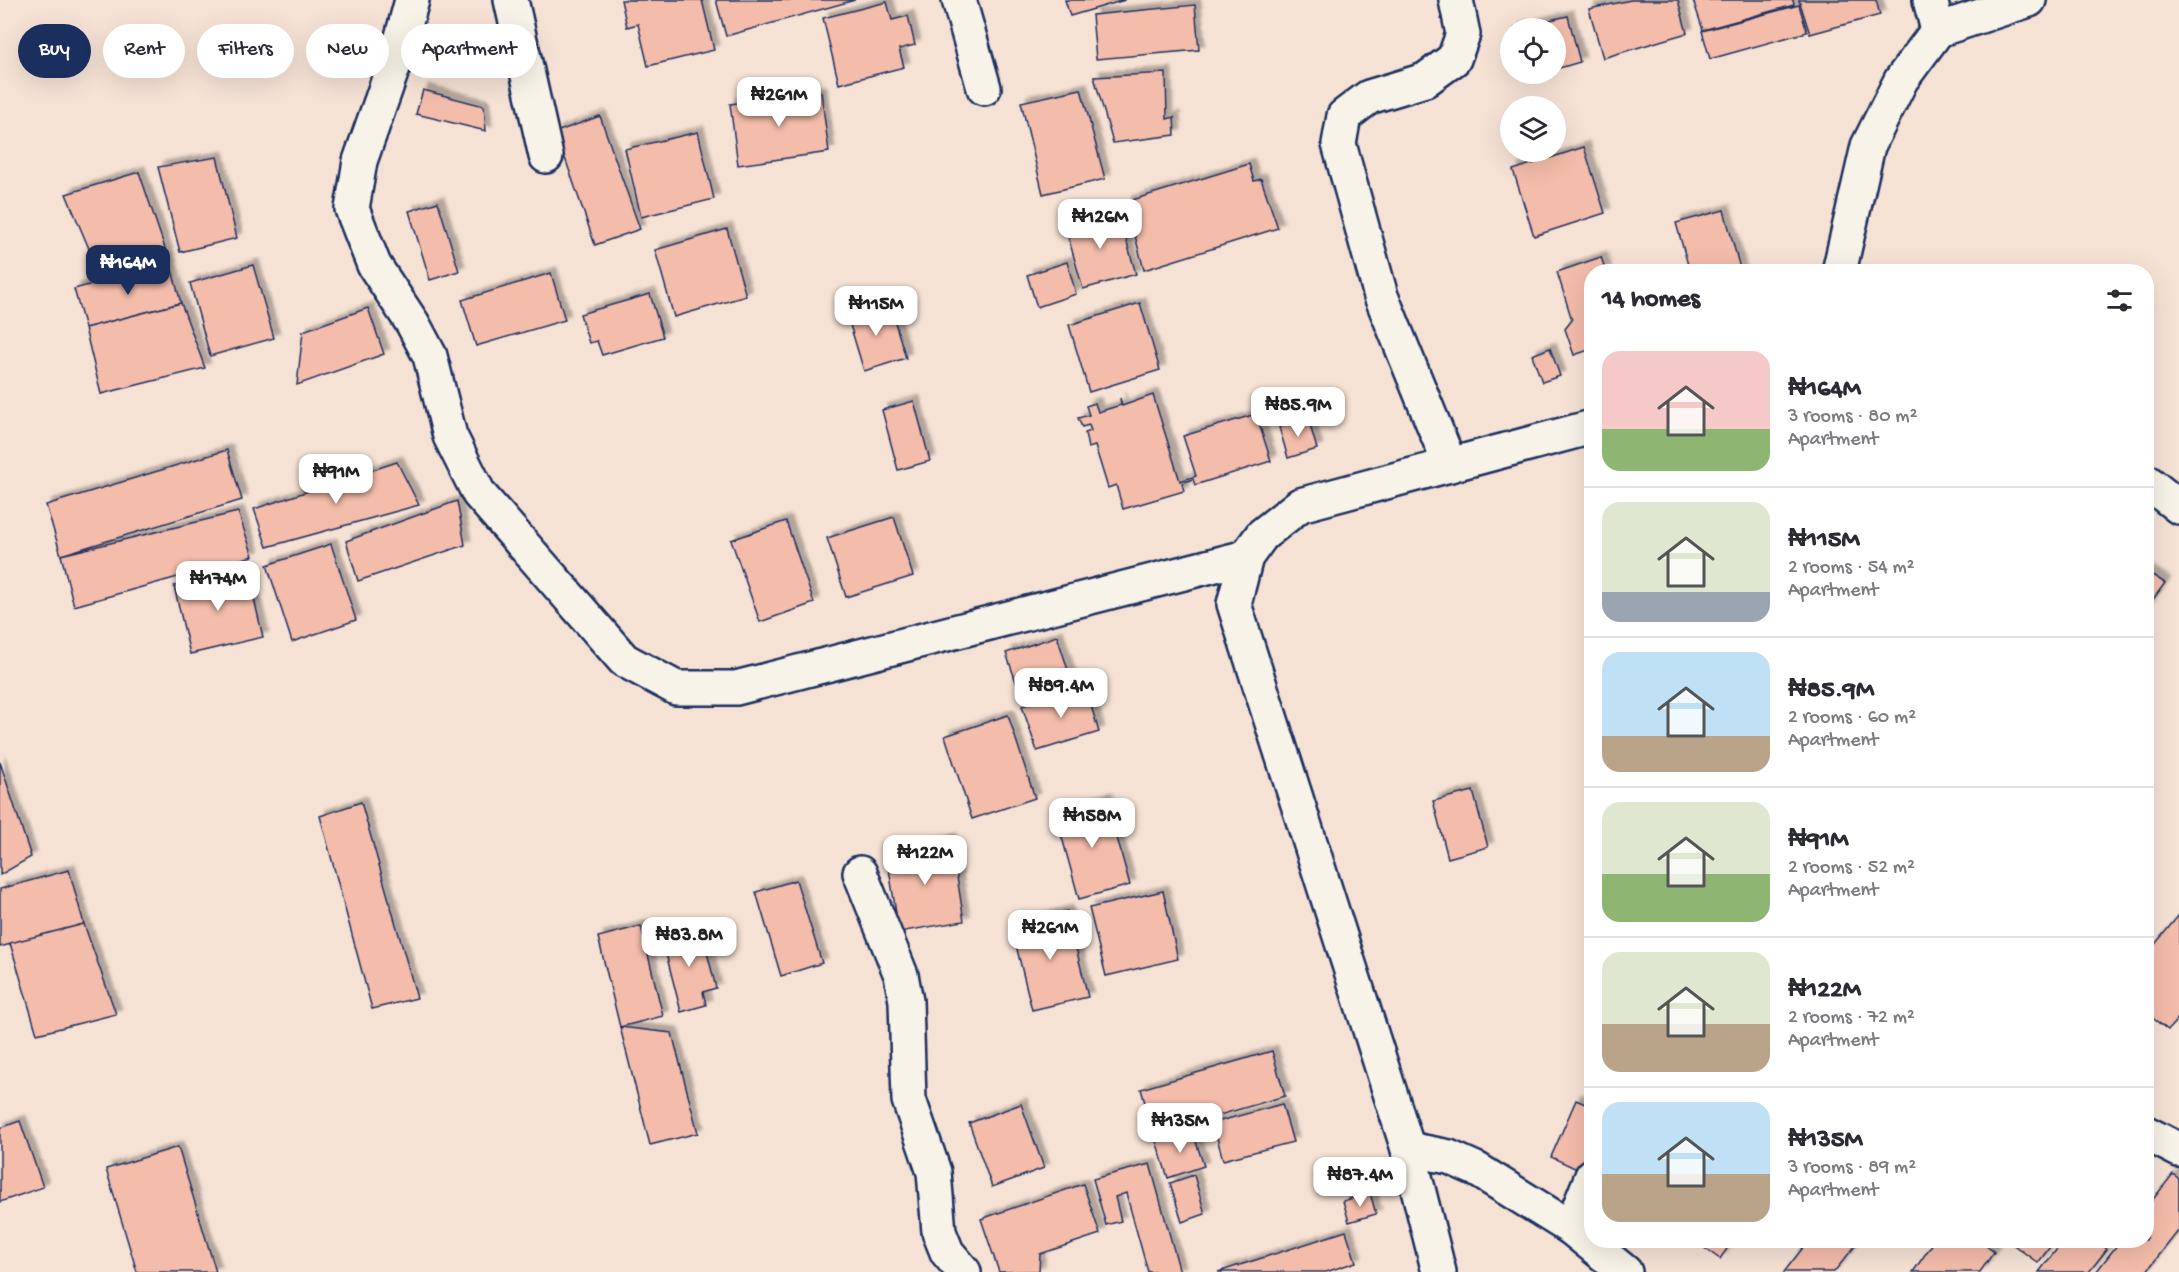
<!DOCTYPE html>
<meta charset="utf-8">
<style>
body{margin:0;font-family:"Gochi Hand",sans-serif;background:#f2f2f3;color:#2b2b33;height:100vh;display:flex;flex-direction:column;font-size:22px;white-space:nowrap}
*{box-sizing:border-box;margin:0}
p{font-size:20px;color:#7c7c81}
.icon{flex:none;width:33px;height:33px;fill:none;stroke:currentColor;stroke-width:2;stroke-linecap:round;stroke-linejoin:round}
.map{position:relative;flex:1;overflow:hidden}
.sheet{position:absolute;left:1584px;top:264px;width:570px;height:984px;display:flex;flex-direction:column;background:#fff;border-radius:24px;box-shadow:0 6px 24px #0002}
.sheet>*{flex:none}
.banner{position:absolute;left:18px;top:24px;width:570px;height:54px;display:flex;gap:12px}
.tools{position:absolute;left:1500px;top:18px;display:grid;gap:12px}
.tools a{display:grid;place-items:center;width:66px;height:66px;border-radius:50%;background:#fff;box-shadow:0 6px 24px #0002;font-size:30px}
.price{position:absolute;translate:-50% -51px;padding:0 14px;border-radius:12px;background:#fff;color:#222;font-size:20px;line-height:39px;filter:drop-shadow(0 2px 3px #0008)}
.price::after{content:'';position:absolute;left:50%;top:36px;width:18px;height:14px;margin-left:-9px;background:inherit;clip-path:polygon(0 0,100% 0,50% 100%)}
.price.on{background:#1b2f5e;color:#fff}
ul{padding:0;list-style:none}
li{display:flex;align-items:center;gap:18px;height:150px;padding:0 18px}
li+li{border-top:2px solid #e1e1e2}
li span{display:grid;place-items:center;flex:none;width:168px;height:120px;border-radius:18px;color:#555}
li>.icon{margin-inline-start:auto}
span .icon{width:72px;height:72px;fill:#fffc;stroke-width:1}
li b{font-size:26px}
h2{display:flex;justify-content:space-between;align-items:center;height:72px;padding:0 18px;font-size:26px}
.pill{padding:0 21px;border-radius:27px;background:#fff;box-shadow:0 6px 24px #0002;font-size:21px;line-height:54px}
.pill.on{background:#1b2f5e;color:#fff}
.map>svg:first-child{display:block}
</style>
<div class="map">
<svg width="2179" height="1272" viewBox="0 0 2179 1272">
<defs>
<filter id="shadow"><feDropShadow dx="5.5" dy="-5.5" stdDeviation="1.5" flood-color="#0004"/></filter>
</defs>
<rect width="100%" height="100%" fill="#f6e2d5"/>
<filter id="ink" filterUnits="userSpaceOnUse"><feTurbulence type="fractalNoise" baseFrequency=".0167" numOctaves="2"/><feDisplacementMap in="SourceGraphic" scale="12" xChannelSelector="R" yChannelSelector="G"/><feConvolveMatrix kernelMatrix="1 2 1 2 8 2 1 2 1" color-interpolation-filters="sRGB"/></filter>
<g filter="url(#ink)">
<g fill="#f4bcaa" stroke="#1b2f5e" stroke-width="1.5" filter="url(#shadow)">
<path d="M 621,0 L 702,0 L 714,50 L 648,66 L 638,24 L 627,27 Z"/>
<path d="M 716,0 L 855,0 L 726,36 Z"/>
<path d="M 1065,0 L 1125,0 L 1070,16 Z"/>
<path d="M 1631,0 L 1678,0 L 1687,33 L 1603,58 L 1589,9 Z"/>
<path d="M 1693,0 L 1793,0 L 1794,5 L 1703,30 Z"/>
<path d="M 1799,0 L 1876,0 L 1880,15 L 1810,34 Z"/>
<path d="M 887,2 L 892,20 L 908,16 L 915,45 L 899,49 L 904,67 L 839,84 L 823,18 Z"/>
<path d="M 1195,5 L 1199,50 L 1096,59 L 1092,15 Z"/>
<path d="M 1799,5 L 1807,32 L 1710,59 L 1702,31 Z"/>
<path d="M 1568,16 L 1580,62 L 1556,69 L 1556,28 L 1514,28 Z"/>
<path d="M 1166,73 L 1167,119 L 1174,117 L 1175,135 L 1113,143 L 1094,77 Z"/>
<path d="M 1081,89 L 1105,179 L 1043,194 L 1021,102 Z"/>
<path d="M 423,90 L 484,106 L 486,131 L 416,114 Z"/>
<path d="M 821,92 L 829,152 L 738,165 L 730,104 Z"/>
<path d="M 600,116 L 640,229 L 595,245 L 556,132 Z"/>
<path d="M 698,132 L 714,199 L 641,217 L 625,149 Z"/>
<path d="M 1584,147 L 1605,213 L 1534,236 L 1513,170 Z"/>
<path d="M 217,157 L 237,238 L 180,252 L 158,167 Z"/>
<path d="M 1249,164 L 1254,181 L 1261,179 L 1278,228 L 1144,270 L 1126,202 Z"/>
<path d="M 139,172 L 170,263 L 103,282 L 66,194 Z"/>
<path d="M 438,202 L 459,271 L 430,280 L 409,211 Z"/>
<path d="M 1724,210 L 1741,272 L 1690,272 L 1676,223 Z"/>
<path d="M 1118,211 L 1136,274 L 1083,289 L 1065,226 Z"/>
<path d="M 727,229 L 746,296 L 674,317 L 655,250 Z"/>
<path d="M 1601,257 L 1606,272 L 1592,272 L 1592,349 L 1574,355 L 1565,329 L 1572,320 L 1557,272 Z"/>
<path d="M 1067,262 L 1076,294 L 1037,307 L 1027,275 Z"/>
<path d="M 170,263 L 181,303 L 85,328 L 74,289 Z"/>
<path d="M 253,265 L 274,338 L 210,356 L 190,283 Z"/>
<path d="M 551,273 L 565,320 L 476,346 L 462,300 Z"/>
<path d="M 650,294 L 663,337 L 602,355 L 597,341 L 589,343 L 580,314 Z"/>
<path d="M 181,303 L 205,368 L 101,394 L 85,328 Z"/>
<path d="M 889,303 L 906,358 L 864,371 L 847,315 Z"/>
<path d="M 1140,303 L 1160,370 L 1089,392 L 1069,325 Z"/>
<path d="M 368,308 L 384,354 L 297,385 L 303,331 Z"/>
<path d="M 1550,348 L 1560,376 L 1542,382 L 1532,355 Z"/>
<path d="M 1153,395 L 1180,481 L 1196,476 L 1183,436 L 1256,414 L 1271,461 L 1195,485 L 1193,479 L 1182,483 L 1184,491 L 1123,509 L 1116,485 L 1108,488 L 1095,446 L 1088,448 L 1085,433 L 1091,431 L 1089,425 L 1082,427 L 1078,418 L 1089,415 L 1086,406 L 1095,403 L 1098,412 L 1121,405 L 1120,398 L 1122,406 Z"/>
<path d="M 914,401 L 930,461 L 898,470 L 882,410 Z"/>
<path d="M 1308,418 L 1317,449 L 1288,458 L 1279,427 Z"/>
<path d="M 227,450 L 242,500 L 61,555 L 46,505 Z"/>
<path d="M 397,462 L 419,505 L 267,547 L 254,509 Z"/>
<path d="M 457,501 L 465,545 L 358,581 L 346,541 Z"/>
<path d="M 238,512 L 253,556 L 74,606 L 61,555 Z"/>
<path d="M 894,517 L 913,576 L 846,597 L 827,538 Z"/>
<path d="M 786,521 L 814,603 L 760,622 L 731,540 Z"/>
<path d="M 331,544 L 356,620 L 292,642 L 267,565 Z"/>
<path d="M 247,569 L 263,637 L 190,654 L 174,586 Z"/>
<path d="M 2146,571 L 2165,583 L 2146,609 Z"/>
<path d="M 1057,636 L 1071,679 L 1021,696 L 1006,653 Z"/>
<path d="M 1085,686 L 1099,732 L 1037,751 L 1022,706 Z"/>
<path d="M 1008,715 L 1035,798 L 972,819 L 945,736 Z"/>
<path d="M 0,762 L 31,857 L 0,875 Z"/>
<path d="M 1473,791 L 1488,847 L 1448,858 L 1433,801 Z"/>
<path d="M 1106,798 L 1130,885 L 1079,899 L 1055,812 Z"/>
<path d="M 361,802 L 417,998 L 372,1009 L 320,816 Z"/>
<path d="M 951,839 L 964,921 L 899,932 L 886,850 Z"/>
<path d="M 69,870 L 84,924 L 0,947 L 0,889 Z"/>
<path d="M 796,880 L 822,963 L 781,976 L 756,892 Z"/>
<path d="M 1163,891 L 1178,959 L 1106,976 L 1089,908 Z"/>
<path d="M 1067,911 L 1088,997 L 1032,1010 L 1011,925 Z"/>
<path d="M 2179,915 L 2179,1017 L 2168,1030 L 2146,1013 L 2146,955 Z"/>
<path d="M 84,924 L 116,1014 L 37,1034 L 10,943 Z"/>
<path d="M 641,926 L 663,1016 L 620,1027 L 598,937 Z"/>
<path d="M 701,928 L 716,988 L 703,992 L 706,1005 L 681,1012 L 662,938 Z"/>
<path d="M 620,1027 L 672,1033 L 698,1133 L 650,1145 Z"/>
<path d="M 1272,1051 L 1285,1096 L 1154,1134 L 1141,1089 Z"/>
<path d="M 1576,1100 L 1592,1107 L 1592,1142 L 1579,1170 L 1551,1157 Z"/>
<path d="M 1021,1104 L 1044,1168 L 992,1187 L 969,1123 Z"/>
<path d="M 1282,1104 L 1293,1142 L 1223,1160 L 1213,1123 Z"/>
<path d="M 20,1121 L 43,1187 L 0,1202 L 0,1128 Z"/>
<path d="M 1192,1130 L 1204,1166 L 1168,1178 L 1156,1141 Z"/>
<path d="M 178,1147 L 216,1272 L 137,1272 L 106,1169 Z"/>
<path d="M 1150,1164 L 1180,1272 L 1148,1272 L 1126,1193 L 1115,1197 L 1121,1221 L 1106,1225 L 1093,1179 Z"/>
<path d="M 2173,1174 L 2179,1179 L 2179,1230 L 2146,1272 L 2096,1272 L 2121,1240 L 2146,1240 L 2146,1208 Z"/>
<path d="M 1194,1175 L 1205,1214 L 1182,1222 L 1170,1183 Z"/>
<path d="M 1083,1184 L 1100,1234 L 1040,1254 L 1039,1271 L 999,1272 L 981,1219 Z"/>
<path d="M 1370,1193 L 1376,1214 L 1349,1222 L 1343,1201 Z"/>
<path d="M 1346,1231 L 1356,1262 L 1326,1272 L 1218,1272 Z"/>
<path d="M 1693,1240 L 1733,1240 L 1720,1259 Z"/>
<path d="M 1809,1240 L 1860,1240 L 1834,1272 L 1784,1272 Z"/>
<path d="M 1935,1240 L 1978,1240 L 1994,1252 L 1980,1272 L 1913,1272 Z"/>
<path d="M 2007,1240 L 2055,1240 L 2038,1263 Z"/>
<path d="M 2064,1240 L 2096,1240 L 2107,1249 L 2089,1272 L 2039,1272 Z"/>
</g>
<g fill="none" stroke-linecap="round" stroke-linejoin="round">
<g stroke="#1b2f5e" stroke-width="38">
<g id="minor">
<path d="M 412,0 L 396,59 L 360,161 L 352,209 L 374,265 L 413,324 L 430,356 L 450,436 L 479,494 L 624,660 L 676,688 L 736,688 L 1246,557"/>
<path d="M 511,0 L 546,156"/>
<path d="M 959,0 L 984,88"/>
<path d="M 1930,0 L 1938,30"/>
<path d="M 1839,272 L 1868,146 L 1901,80 L 1938,30 L 2029,0"/>
<path d="M 1450,465 L 1381,296 L 1339,144 L 1344,116 L 1369,97 L 1425,80 L 1454,59 L 1463,34 L 1456,0"/>
<path d="M 2146,481 L 2179,507"/>
<path d="M 860,873 L 901,975 L 906,1001 L 909,1100 L 934,1172 L 939,1232 L 947,1252 L 964,1272"/>
<path d="M 2146,1133 L 2179,1150"/>
<path d="M 1408,1149 L 1449,1157 L 1476,1169 L 1571,1228 L 1625,1272"/>
<path d="M 1571,1228 L 1592,1176"/>
<path d="M 1439,1272 L 1408,1149 L 1234,604 L 1246,557 L 1262,535 L 1300,505 L 1592,427"/>
</g>
</g>
<use href="#minor" stroke="#f7f3e8" stroke-width="33"/>
</g>
</g>
</svg>
<div class="tools">
<a><svg class="icon" aria-label="locate" viewBox="0 0 24 24"><circle cx="12" cy="12" r="6"/><path d="M12 2v4M12 18v4M2 12h4M18 12h4"/></svg></a>
<a><svg class="icon" aria-label="layers" viewBox="0 0 24 24"><path d="M12 4l9 5-9 5-9-5zM3 14l9 5 9-5"/></svg></a>
</div>
<b class="price" style="left:779px;top:128px">₦261M</b>
<b class="price" style="left:1100px;top:250px">₦126M</b>
<b class="price on" style="left:128px;top:296px">₦164M</b>
<b class="price" style="left:876px;top:337px">₦115M</b>
<b class="price" style="left:1298px;top:438px">₦85.9M</b>
<b class="price" style="left:336px;top:505px">₦91M</b>
<b class="price" style="left:218px;top:612px">₦174M</b>
<b class="price" style="left:1061px;top:719px">₦89.4M</b>
<b class="price" style="left:1092px;top:849px">₦158M</b>
<b class="price" style="left:925px;top:886px">₦122M</b>
<b class="price" style="left:1050px;top:961px">₦261M</b>
<b class="price" style="left:689px;top:968px">₦83.8M</b>
<b class="price" style="left:1180px;top:1154px">₦135M</b>
<b class="price" style="left:1360px;top:1208px">₦87.4M</b>
<div class="banner">
<a class="pill on">Buy</a>
<a class="pill">Rent</a>
<a class="pill">Filters</a>
<a class="pill">New</a>
<a class="pill">Apartment</a>
</div>
<section class="sheet">
<h2>14 homes<svg class="icon" aria-label="filters" viewBox="0 0 24 24"><path d="M4 7h16M4 17h16"/><circle cx="9" cy="7" r="2"/><circle cx="15" cy="17" r="2"/></svg></h2>
<ul>
<li><span style="background:linear-gradient(#f6c9c9 65%,#8fb573 0)"><svg class="icon" aria-label="home" viewBox="0 0 24 24"><path d="M3 11l9-7 9 7M6 9v11h12V9"/></svg></span><div><b>₦164M</b><p>3 rooms · 80 m²</p><p>Apartment</p></div></li>
<li><span style="background:linear-gradient(#dfe7d0 75%,#9aa5b1 0)"><svg class="icon" aria-label="home" viewBox="0 0 24 24"><path d="M3 11l9-7 9 7M6 9v11h12V9"/></svg></span><div><b>₦115M</b><p>2 rooms · 54 m²</p><p>Apartment</p></div></li>
<li><span style="background:linear-gradient(#bfe0f5 70%,#b9a48a 0)"><svg class="icon" aria-label="home" viewBox="0 0 24 24"><path d="M3 11l9-7 9 7M6 9v11h12V9"/></svg></span><div><b>₦85.9M</b><p>2 rooms · 60 m²</p><p>Apartment</p></div></li>
<li><span style="background:linear-gradient(#dfe7d0 60%,#8fb573 0)"><svg class="icon" aria-label="home" viewBox="0 0 24 24"><path d="M3 11l9-7 9 7M6 9v11h12V9"/></svg></span><div><b>₦91M</b><p>2 rooms · 52 m²</p><p>Apartment</p></div></li>
<li><span style="background:linear-gradient(#dfe7d0 60%,#b9a48a 0)"><svg class="icon" aria-label="home" viewBox="0 0 24 24"><path d="M3 11l9-7 9 7M6 9v11h12V9"/></svg></span><div><b>₦122M</b><p>2 rooms · 72 m²</p><p>Apartment</p></div></li>
<li><span style="background:linear-gradient(#bfe0f5 60%,#b9a48a 0)"><svg class="icon" aria-label="home" viewBox="0 0 24 24"><path d="M3 11l9-7 9 7M6 9v11h12V9"/></svg></span><div><b>₦135M</b><p>3 rooms · 89 m²</p><p>Apartment</p></div></li>
</ul>
</section>
</div>
